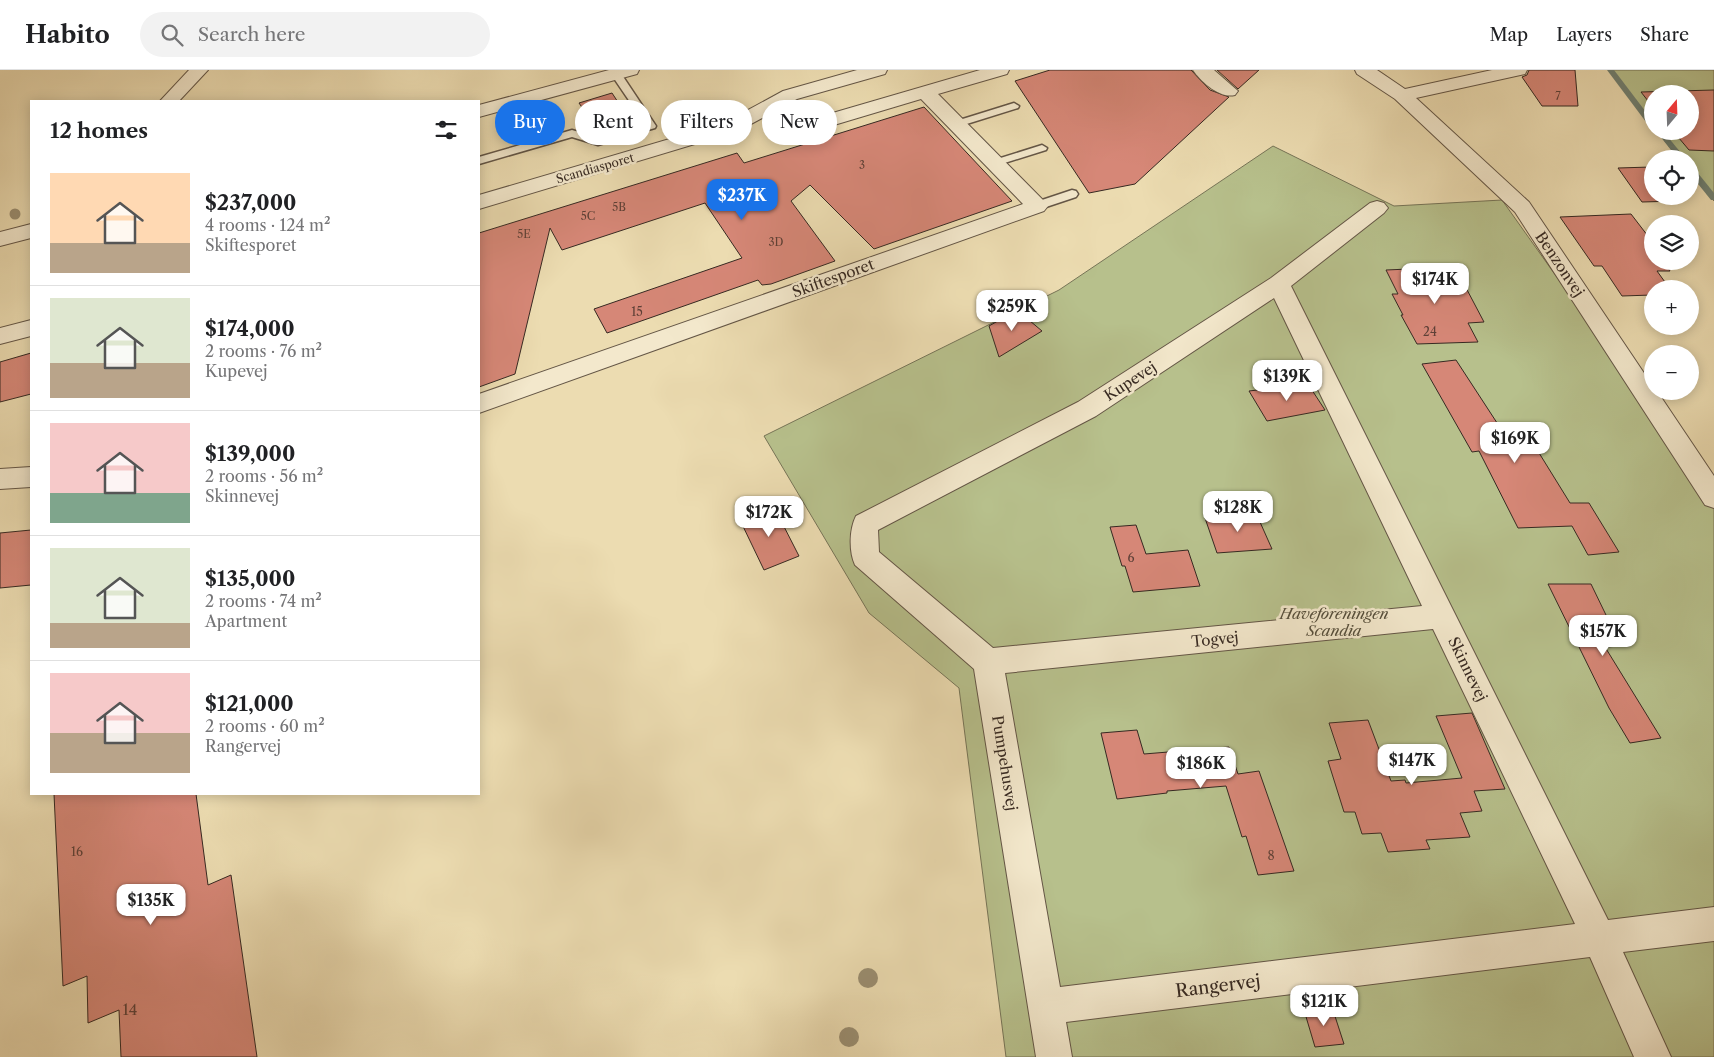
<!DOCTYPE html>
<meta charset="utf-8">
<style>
body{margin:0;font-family:"Libre Caslon Text",serif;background:#f2f2f2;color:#202124;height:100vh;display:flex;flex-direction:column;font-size:19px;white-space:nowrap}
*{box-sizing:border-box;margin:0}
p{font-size:16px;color:#757577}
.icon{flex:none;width:28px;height:28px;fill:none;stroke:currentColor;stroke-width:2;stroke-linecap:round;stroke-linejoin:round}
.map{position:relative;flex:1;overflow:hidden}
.side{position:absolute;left:30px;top:30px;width:450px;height:695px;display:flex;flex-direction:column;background:#fff;border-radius:0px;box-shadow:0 2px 12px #0003}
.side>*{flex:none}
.guide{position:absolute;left:495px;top:30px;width:475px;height:45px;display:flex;gap:10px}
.needle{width:32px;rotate:19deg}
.controls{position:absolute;left:1644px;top:15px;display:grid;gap:10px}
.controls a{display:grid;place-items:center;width:55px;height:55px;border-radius:50%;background:#fff;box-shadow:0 2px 12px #0003;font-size:25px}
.price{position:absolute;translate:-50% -42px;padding:0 11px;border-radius:10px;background:#fff;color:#222;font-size:16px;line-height:32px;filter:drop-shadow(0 1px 2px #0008)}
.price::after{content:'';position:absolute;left:50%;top:30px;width:15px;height:11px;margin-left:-8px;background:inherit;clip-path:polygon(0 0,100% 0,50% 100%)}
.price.active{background:#1a73e8;color:#fff}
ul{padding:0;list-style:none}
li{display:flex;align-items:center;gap:15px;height:125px;padding:0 20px}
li+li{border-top:1px solid #e0e0e0}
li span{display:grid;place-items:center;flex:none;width:140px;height:100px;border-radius:0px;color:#555}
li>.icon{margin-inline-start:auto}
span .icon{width:60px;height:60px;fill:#fffc;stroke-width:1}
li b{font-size:21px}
h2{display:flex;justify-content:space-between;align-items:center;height:60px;padding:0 20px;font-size:21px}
.tag{padding:0 18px;border-radius:22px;background:#fff;box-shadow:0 2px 12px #0003;font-size:18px;line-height:45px}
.tag.active{background:#1a73e8;color:#fff}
header{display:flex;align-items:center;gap:30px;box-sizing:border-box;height:70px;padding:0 25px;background:#fff;border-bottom:1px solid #e0e0e0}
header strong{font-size:24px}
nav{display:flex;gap:28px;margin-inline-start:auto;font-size:18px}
.search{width:350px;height:45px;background:#f2f2f2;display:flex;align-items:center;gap:12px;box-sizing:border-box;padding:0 18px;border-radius:28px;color:#757577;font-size:19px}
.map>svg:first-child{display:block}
</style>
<header>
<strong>Habito</strong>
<div class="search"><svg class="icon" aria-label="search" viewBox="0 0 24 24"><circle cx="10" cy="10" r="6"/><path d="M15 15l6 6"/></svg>Search here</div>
<nav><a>Map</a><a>Layers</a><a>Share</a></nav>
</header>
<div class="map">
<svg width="1714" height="987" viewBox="0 0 1714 987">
<rect width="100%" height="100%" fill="#ecdcb1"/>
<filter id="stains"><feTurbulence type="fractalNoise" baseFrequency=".004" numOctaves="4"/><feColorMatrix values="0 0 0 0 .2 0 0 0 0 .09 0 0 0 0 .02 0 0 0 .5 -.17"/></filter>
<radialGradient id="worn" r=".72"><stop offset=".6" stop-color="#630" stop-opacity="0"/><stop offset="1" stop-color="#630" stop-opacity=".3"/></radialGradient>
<g fill="#b7c08c" stroke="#767457">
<path d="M 1610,0 L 1714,0 L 1714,131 L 1690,102 L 1690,89 L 1679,89 L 1657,61 L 1690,61 L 1690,24 L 1652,24 L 1652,56 Z"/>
<path d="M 1273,76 L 1394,136 L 1502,130 L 1714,428 L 1714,987 L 1006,987 L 959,618 L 869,543 L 764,366 L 1059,220 Z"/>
</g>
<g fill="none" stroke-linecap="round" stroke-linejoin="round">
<g fill="#718173" fill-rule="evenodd">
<path d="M 1607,0 L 1614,0 L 1652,50 L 1652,56 L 1649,56 Z"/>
<path d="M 1656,61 L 1663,61 L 1686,89 L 1678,89 Z"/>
<path d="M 1690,97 L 1693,97 L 1714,123 L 1714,130 L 1711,130 L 1690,104 Z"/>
</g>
</g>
<g fill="#d68777" stroke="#362922">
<path d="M 1050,0 L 1191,0 L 1210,20 L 1229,27 L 1135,114 L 1089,123 L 1015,11 Z"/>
<path d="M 1217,0 L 1259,0 L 1238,19 Z"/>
<path d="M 1529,0 L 1575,0 L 1578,36 L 1542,36 L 1522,7 L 1527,5 Z"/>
<path d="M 1714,20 L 1714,81 L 1689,80 L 1673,61 L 1690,61 L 1690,24 L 1652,24 L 1652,36 L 1641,22 Z"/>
<path d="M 612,23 L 633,55 L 600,64 L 579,33 Z"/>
<path d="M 924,37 L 1012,131 L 874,179 L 810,115 L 791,131 L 835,191 L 771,214 L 762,215 L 758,210 L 607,263 L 594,239 L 742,188 L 705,133 L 562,180 L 550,158 L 515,304 L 479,317 L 479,163 L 737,83 L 744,93 Z"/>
<path d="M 1651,97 L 1652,126 L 1673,126 L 1677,131 L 1642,132 L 1618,98 Z"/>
<path d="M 1631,144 L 1651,170 L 1649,171 L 1652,176 L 1652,191 L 1664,191 L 1670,201 L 1657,201 L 1670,219 L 1652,219 L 1652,225 L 1622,226 L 1602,196 L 1594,196 L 1560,147 Z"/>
<path d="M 1455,197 L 1484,252 L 1468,253 L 1478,272 L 1417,274 L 1401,245 L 1403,245 L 1392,224 L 1398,224 L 1386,200 Z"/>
<path d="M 1017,240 L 1042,261 L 999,287 L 989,256 Z"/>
<path d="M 31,283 L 31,324 L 0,332 L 0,292 Z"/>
<path d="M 1456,290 L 1501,359 L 1523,357 L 1570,433 L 1589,433 L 1619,482 L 1588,485 L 1572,456 L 1518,458 L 1479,381 L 1472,382 L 1422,294 Z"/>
<path d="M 1308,314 L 1325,340 L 1267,351 L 1249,321 Z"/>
<path d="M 774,437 L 799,486 L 764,500 L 740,450 Z"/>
<path d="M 1256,443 L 1272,479 L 1217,483 L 1205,448 Z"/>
<path d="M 1136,455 L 1146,484 L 1188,480 L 1200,516 L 1133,522 L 1125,496 L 1122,496 L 1110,457 Z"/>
<path d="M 31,460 L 31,515 L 0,518 L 0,463 Z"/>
<path d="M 1548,514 L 1591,514 L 1621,576 L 1605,577 L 1661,668 L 1630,673 L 1609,638 Z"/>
<path d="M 1472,643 L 1505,719 L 1474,721 L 1482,741 L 1460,743 L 1470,767 L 1426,770 L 1430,779 L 1388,782 L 1381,763 L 1362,764 L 1355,742 L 1344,742 L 1328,691 L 1341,689 L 1329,653 L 1368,650 L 1391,711 L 1405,710 L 1406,713 L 1462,708 L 1436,646 Z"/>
<path d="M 1137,660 L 1144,684 L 1229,677 L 1238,704 L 1259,701 L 1294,801 L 1258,805 L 1246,766 L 1242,767 L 1226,716 L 1167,721 L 1167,723 L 1117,729 L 1101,663 Z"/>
<path d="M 54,724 L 196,724 L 208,815 L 231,805 L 257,987 L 121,987 L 119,940 L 88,953 L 87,906 L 63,916 Z"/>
<path d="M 1332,937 L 1344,974 L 1315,977 L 1304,940 Z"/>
</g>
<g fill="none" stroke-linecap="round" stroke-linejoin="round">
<g stroke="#645646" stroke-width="3">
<g id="service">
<path d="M 616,1 L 620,2 L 656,56 L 655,58 L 598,75 L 572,67 L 479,94 L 479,87 L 572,60 L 598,68 L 645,54 L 611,4 Z"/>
<path d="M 1014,33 L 1019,36 L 1018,38 L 957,57 L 952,54 L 953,52 Z"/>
<path d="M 1042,75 L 1047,78 L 1046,80 L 995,96 L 989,93 L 991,91 Z"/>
<path d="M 1072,120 L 1076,121 L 1078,124 L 1076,127 L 1037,140 L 1031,136 L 1033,133 Z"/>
</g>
</g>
<g stroke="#645646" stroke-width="2">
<g id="minor">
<path d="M 189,0 L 208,0 L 179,31 L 160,31 Z"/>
<path d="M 857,0 L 887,0 L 885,4 L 797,29 L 780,38 L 787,49 L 795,51 L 812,49 L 980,0 L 1009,0 L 1007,4 L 938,24 L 1044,131 L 1048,136 L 1044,141 L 479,343 L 479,324 L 1023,134 L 921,29 L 814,61 L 795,63 L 773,57 L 766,46 L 738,61 L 479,139 L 479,125 L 724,53 L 783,21 Z"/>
<path d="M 1193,0 L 1214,0 L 1238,21 L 1235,25 C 1220,29 1201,12 1193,0 Z"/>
<path d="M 1355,0 L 1377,0 L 1405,19 L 1492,0 L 1527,0 L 1525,4 L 1416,28 L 1529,132 L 1652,315 L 1652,321 L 1657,321 L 1714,406 L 1714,438 L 1705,435 L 1515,142 L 1395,29 L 1357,4 Z"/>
<path d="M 1377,131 L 1384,133 L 1388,138 L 1384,143 L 1291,216 L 1608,850 L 1714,837 L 1714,871 L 1623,882 L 1671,987 L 1634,987 L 1590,887 L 1066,952 L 1072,987 L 1036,987 L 974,599 L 855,495 C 849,482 849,460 856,446 L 1078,332 L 1271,208 L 1370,133 ZM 1274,228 L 1422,536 L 993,578 L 879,482 L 878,460 L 1096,346 ZM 1433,559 L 1575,854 L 1060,917 L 1005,603 Z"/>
<path d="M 31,250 L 31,266 L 0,274 L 0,258 Z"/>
<path d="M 31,397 L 31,417 L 0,419 L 0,399 Z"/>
</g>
</g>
<g stroke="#645646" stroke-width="2">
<g id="tertiary">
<path d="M 609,0 L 639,0 L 637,4 L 479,47 L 479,35 Z"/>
<path d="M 31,154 L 31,168 L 0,176 L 0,162 Z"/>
</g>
</g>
<use href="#service" fill="#f3e8cc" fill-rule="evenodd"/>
<use href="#minor" fill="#f3e8cc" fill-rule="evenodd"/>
<use href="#tertiary" fill="#f3e8cc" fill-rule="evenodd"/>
</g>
<g fill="#9a8e71">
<circle cx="15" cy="144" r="5.5"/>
<circle cx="868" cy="908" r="10"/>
<circle cx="849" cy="967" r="10"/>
</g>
<g text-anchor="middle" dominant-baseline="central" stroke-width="5" stroke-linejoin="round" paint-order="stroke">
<g font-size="11" fill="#5e4037">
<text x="1558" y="26">7</text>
<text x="862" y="95">3</text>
<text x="619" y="137">5B</text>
<text x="588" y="146">5C</text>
<text x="524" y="164">5E</text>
<text x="776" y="172">3D</text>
</g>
<g font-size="12" fill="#362922" stroke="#f3e8cc">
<text transform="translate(595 98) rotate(-16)">Scandiasporet</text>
</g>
<g font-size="12" fill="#5e4037">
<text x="637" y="241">15</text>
<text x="1430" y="261">24</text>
<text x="1131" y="487">6</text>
<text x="77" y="781">16</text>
<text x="1271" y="785">8</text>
</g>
<g font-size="15" fill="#362922" stroke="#f3e8cc">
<text transform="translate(1560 194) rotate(56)">Benzonvej</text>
<text transform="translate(833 208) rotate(-20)">Skiftesporet</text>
<text transform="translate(1130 311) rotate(-33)">Kupevej</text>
<text transform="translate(1215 569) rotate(-6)">Togvej</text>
<text transform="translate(1468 599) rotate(64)">Skinnevej</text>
<text transform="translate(1005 693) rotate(81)">Pumpehusvej</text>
</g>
<g font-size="15" font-style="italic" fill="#564f3c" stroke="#f3e8cc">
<text x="1334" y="543">Haveforeningen<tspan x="1334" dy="17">Scandia</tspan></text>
</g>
<g font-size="15" fill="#5e4037">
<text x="130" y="939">14</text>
</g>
<g font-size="18" fill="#362922" stroke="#f3e8cc">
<text transform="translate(1218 916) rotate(-7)">Rangervej</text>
</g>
</g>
<rect width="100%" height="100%" filter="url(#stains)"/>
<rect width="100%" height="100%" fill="url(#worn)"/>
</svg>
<div class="controls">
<a><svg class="needle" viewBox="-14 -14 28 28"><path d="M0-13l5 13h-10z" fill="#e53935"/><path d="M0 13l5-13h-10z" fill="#757577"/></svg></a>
<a><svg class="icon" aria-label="locate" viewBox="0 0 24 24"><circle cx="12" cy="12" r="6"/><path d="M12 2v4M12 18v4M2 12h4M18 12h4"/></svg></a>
<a><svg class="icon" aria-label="layers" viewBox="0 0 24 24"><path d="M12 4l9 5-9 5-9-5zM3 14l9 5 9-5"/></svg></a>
<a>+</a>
<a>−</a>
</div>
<b class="price active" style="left:742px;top:151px">$237K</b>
<b class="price" style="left:1435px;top:235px">$174K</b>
<b class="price" style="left:1012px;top:262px">$259K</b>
<b class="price" style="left:1287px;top:332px">$139K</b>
<b class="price" style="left:1515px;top:394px">$169K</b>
<b class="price" style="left:1238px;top:463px">$128K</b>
<b class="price" style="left:769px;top:468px">$172K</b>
<b class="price" style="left:1603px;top:587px">$157K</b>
<b class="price" style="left:1412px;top:716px">$147K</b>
<b class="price" style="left:1201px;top:719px">$186K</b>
<b class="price" style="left:151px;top:856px">$135K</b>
<b class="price" style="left:1324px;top:957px">$121K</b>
<div class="guide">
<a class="tag active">Buy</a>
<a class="tag">Rent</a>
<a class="tag">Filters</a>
<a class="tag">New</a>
</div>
<section class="side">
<h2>12 homes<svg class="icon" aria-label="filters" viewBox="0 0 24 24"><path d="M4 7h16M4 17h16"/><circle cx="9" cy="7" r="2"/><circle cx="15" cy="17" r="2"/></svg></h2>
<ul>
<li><span style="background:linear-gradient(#ffd9b3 70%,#b9a48a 0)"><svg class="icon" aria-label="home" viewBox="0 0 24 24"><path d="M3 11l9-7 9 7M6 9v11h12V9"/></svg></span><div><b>$237,000</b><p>4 rooms · 124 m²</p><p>Skiftesporet</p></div></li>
<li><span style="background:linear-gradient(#dfe7d0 65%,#b9a48a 0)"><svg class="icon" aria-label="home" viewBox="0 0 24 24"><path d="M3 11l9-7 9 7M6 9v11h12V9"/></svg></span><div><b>$174,000</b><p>2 rooms · 76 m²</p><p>Kupevej</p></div></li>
<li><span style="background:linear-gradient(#f6c9c9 70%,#7fa58c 0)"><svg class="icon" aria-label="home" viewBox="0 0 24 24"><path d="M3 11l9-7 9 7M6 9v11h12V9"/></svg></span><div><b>$139,000</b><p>2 rooms · 56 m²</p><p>Skinnevej</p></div></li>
<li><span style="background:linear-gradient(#dfe7d0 75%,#b9a48a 0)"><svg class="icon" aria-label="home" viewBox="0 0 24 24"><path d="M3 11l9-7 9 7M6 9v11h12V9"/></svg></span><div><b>$135,000</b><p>2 rooms · 74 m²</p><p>Apartment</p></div></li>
<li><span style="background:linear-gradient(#f6c9c9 60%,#b9a48a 0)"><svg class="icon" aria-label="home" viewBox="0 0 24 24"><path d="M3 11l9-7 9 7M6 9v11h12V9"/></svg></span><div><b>$121,000</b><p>2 rooms · 60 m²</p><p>Rangervej</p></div></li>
</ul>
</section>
</div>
